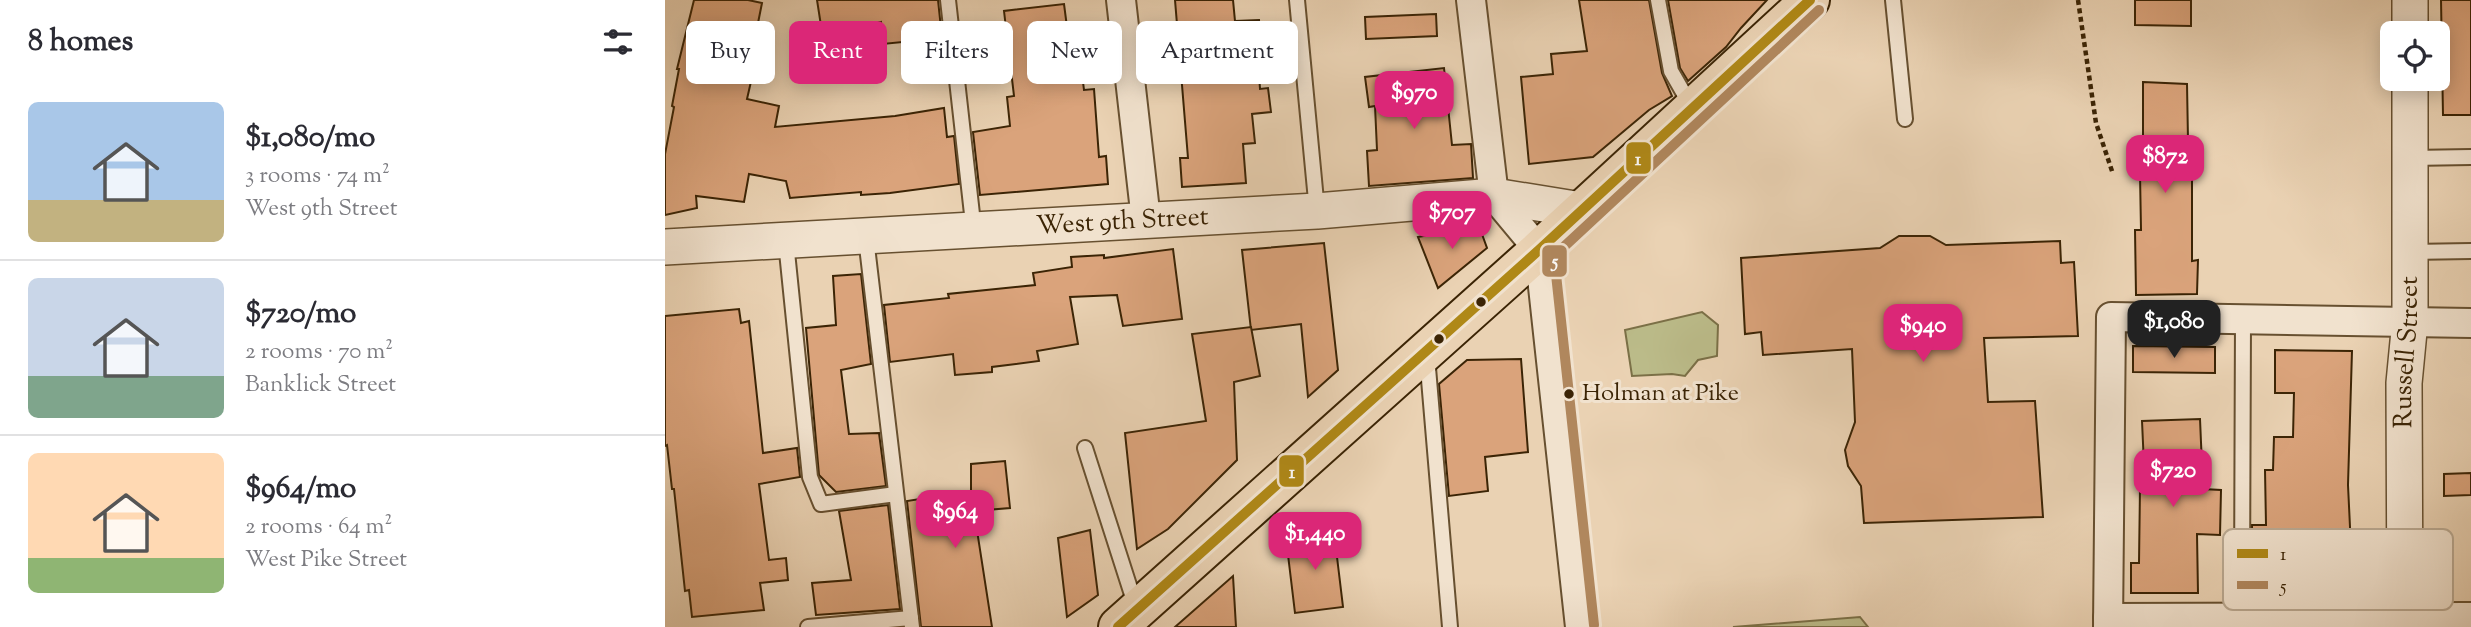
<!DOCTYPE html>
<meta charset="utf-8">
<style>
body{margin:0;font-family:"Sorts Mill Goudy",serif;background:#f7f7f7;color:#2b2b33;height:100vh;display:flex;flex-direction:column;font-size:26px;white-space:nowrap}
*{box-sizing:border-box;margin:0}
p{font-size:23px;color:#7c7c81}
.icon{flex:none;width:38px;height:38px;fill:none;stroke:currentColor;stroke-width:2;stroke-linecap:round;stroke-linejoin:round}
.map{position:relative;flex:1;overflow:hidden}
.details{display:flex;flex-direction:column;background:#fff;width:665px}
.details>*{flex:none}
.banner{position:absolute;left:21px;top:21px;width:665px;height:63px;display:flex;gap:14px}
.controls{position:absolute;left:1715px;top:21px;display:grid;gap:14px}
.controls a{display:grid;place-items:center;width:70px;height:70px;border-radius:10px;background:#fff;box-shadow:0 4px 18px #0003;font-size:35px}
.price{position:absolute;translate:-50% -60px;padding:0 16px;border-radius:14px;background:#db2777;color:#fff;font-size:23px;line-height:46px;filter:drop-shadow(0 2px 4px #0008)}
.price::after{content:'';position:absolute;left:50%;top:42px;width:21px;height:16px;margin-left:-10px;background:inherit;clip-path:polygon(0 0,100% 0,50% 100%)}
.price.active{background:#222;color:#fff}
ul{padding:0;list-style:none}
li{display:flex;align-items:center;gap:21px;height:175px;padding:0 28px}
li+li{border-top:2px solid #e1e1e2}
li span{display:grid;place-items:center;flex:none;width:196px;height:140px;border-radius:10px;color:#555}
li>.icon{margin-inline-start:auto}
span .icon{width:84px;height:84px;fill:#fffc;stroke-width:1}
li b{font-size:30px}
h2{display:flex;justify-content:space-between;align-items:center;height:84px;padding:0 28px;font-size:30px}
.pill{padding:0 24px;border-radius:10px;background:#fff;box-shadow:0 4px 18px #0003;font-size:24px;line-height:63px}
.pill.active{background:#db2777;color:#fff}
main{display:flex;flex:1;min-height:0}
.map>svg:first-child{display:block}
</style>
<main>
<section class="details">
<h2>8 homes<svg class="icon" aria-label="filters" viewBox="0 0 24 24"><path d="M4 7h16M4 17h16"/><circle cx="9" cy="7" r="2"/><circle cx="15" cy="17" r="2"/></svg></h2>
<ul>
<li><span style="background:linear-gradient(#a9c7e8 70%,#c2b280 0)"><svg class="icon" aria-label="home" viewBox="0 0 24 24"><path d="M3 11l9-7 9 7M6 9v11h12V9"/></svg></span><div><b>$1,080/mo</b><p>3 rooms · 74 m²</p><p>West 9th Street</p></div></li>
<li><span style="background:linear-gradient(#c9d6e8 70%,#7fa58c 0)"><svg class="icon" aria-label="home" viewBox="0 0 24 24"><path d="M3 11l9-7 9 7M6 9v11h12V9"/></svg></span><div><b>$720/mo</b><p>2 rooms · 70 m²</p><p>Banklick Street</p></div></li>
<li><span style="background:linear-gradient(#ffd9b3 75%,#8fb573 0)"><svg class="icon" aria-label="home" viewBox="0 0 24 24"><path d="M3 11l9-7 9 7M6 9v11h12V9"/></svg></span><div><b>$964/mo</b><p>2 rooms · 64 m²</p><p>West Pike Street</p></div></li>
</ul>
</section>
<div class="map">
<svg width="1806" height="627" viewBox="0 0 1806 627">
<rect width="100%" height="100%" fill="#ead2b3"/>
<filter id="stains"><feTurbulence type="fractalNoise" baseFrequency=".00286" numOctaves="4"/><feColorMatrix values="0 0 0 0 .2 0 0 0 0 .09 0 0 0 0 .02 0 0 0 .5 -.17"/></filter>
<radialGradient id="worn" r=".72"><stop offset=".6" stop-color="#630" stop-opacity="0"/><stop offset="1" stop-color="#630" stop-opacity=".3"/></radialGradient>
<g fill="#bbbb89" stroke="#7b7047" stroke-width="2">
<path d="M 1037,312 L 1053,325 L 1052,356 L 1033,360 L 1020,376 L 1007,374 L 967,376 L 960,330 Z"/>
<path d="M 1195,617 L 1203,627 L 1068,627 Z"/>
</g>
<g fill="#daa37b" stroke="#3b2405" stroke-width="2">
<path d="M 29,0 L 83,0 L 97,3 L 85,63 L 90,64 L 82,99 L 114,106 L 110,127 L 230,116 L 279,108 L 282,137 L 289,136 L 294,184 L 225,193 L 196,195 L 196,192 L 125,198 L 121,181 L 84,174 L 79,202 L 31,196 L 32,208 L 0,215 L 0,154 L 9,107 L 7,106 L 14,69 L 12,69 Z"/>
<path d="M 152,0 L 273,0 L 277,38 L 218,44 L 216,22 L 157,32 Z"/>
<path d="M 510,0 L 568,0 L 570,21 L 594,20 L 596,44 L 592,44 L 595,89 L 603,88 L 606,112 L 587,114 L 590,143 L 578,144 L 581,183 L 517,187 L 515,158 L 523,158 Z"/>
<path d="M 914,0 L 984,0 L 997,73 L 1007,96 L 984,110 L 928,157 L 864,164 L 856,77 L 888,74 L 886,54 L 922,51 Z"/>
<path d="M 1003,0 L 1102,0 L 1076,28 L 1061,47 L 1023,81 L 1015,68 Z"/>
<path d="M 1470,0 L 1526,0 L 1526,26 L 1470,25 Z"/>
<path d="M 1776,0 L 1806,0 L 1806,115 L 1778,115 Z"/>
<path d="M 399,4 L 406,58 L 415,57 L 419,90 L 429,89 L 434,157 L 441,156 L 443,184 L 315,195 L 308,132 L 345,126 L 342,97 L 349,96 L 339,11 Z"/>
<path d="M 771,14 L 772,36 L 701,39 L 700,17 Z"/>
<path d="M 779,68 L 787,145 L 806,144 L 808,178 L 704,186 L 702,151 L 712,150 L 710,106 L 704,107 L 700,77 Z"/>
<path d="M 1478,82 L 1522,84 L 1523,140 L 1527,139 L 1527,261 L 1533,260 L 1532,294 L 1471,295 L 1470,230 L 1476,230 L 1475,174 L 1471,174 L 1471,140 L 1478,140 Z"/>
<path d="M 814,226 L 822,248 L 773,288 L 753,237 Z"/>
<path d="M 1234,236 L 1265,236 L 1281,245 L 1395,241 L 1396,263 L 1409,262 L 1413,336 L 1319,338 L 1323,402 L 1370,401 L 1378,517 L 1199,523 L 1196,486 L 1183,466 L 1180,450 L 1190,422 L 1187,349 L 1098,355 L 1096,332 L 1080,334 L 1076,258 L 1215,248 Z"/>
<path d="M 659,243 L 673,370 L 643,397 L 636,324 L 586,330 L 577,250 Z"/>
<path d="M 508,249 L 517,319 L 458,326 L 452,295 L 405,297 L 413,344 L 372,351 L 374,361 L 327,367 L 327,372 L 290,375 L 288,354 L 225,362 L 219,305 L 284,298 L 283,294 L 370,285 L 368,273 L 407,267 L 406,257 L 439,255 L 439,258 Z"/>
<path d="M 196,274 L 206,364 L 176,370 L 184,434 L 214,433 L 221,486 L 171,492 L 154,475 L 141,328 L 171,325 L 168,276 Z"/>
<path d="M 74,309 L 76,323 L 84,321 L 98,453 L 132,448 L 135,477 L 94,484 L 104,560 L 121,558 L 123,580 L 95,583 L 99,610 L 27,617 L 24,590 L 20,591 L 9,489 L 7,489 L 2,445 L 0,446 L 0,316 Z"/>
<path d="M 586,327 L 595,376 L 569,382 L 572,460 L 503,529 L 472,549 L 460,433 L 541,421 L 527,334 Z"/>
<path d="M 1468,346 L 1550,347 L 1550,373 L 1468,372 Z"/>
<path d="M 1610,350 L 1687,351 L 1683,485 L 1686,548 L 1587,552 L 1587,525 L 1601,525 L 1600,470 L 1608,470 L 1609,437 L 1628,437 L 1629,393 L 1610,393 Z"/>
<path d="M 856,359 L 863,452 L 820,457 L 823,491 L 784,496 L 774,384 L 802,360 Z"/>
<path d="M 1535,419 L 1538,489 L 1556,490 L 1555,535 L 1532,534 L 1533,593 L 1466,593 L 1466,563 L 1474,563 L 1475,488 L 1480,488 L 1477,421 Z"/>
<path d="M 340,461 L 345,508 L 309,511 L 327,627 L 256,627 L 242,501 L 306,491 L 306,464 Z"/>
<path d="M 1806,473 L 1806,495 L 1779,496 L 1779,474 Z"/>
<path d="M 223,505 L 235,609 L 151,615 L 147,583 L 186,580 L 174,511 Z"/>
<path d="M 425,530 L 433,595 L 402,617 L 393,538 Z"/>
<path d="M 669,532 L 678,607 L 630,613 L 621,538 Z"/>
<path d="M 568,576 L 571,627 L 510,627 Z"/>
</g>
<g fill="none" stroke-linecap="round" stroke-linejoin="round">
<g stroke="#675030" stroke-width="18">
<g id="service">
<path d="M 283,0 L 309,232"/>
<path d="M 632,0 L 652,211"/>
<path d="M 993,0 L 1006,71 L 1026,106"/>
<path d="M 1228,0 L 1240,119"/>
<path d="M 1746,158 L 1806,157"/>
<path d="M 201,238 L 247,627"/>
<path d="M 121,242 L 145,477 L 156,504 L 231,494"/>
<path d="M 1745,252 L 1806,251"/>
<path d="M 1578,319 L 1577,590 L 1579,622"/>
<path d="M 762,356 L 785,627"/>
<path d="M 420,448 L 471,607"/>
<path d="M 143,627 L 246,618"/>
</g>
</g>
<g stroke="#675030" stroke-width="32">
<g id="minor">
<path d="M 456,0 L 481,220"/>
<path d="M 806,0 L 829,196 L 874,250 L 915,627"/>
<path d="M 1443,618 L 1806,617"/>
<path d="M 1443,627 L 1446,317 L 1806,323"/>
</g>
</g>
<g stroke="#675030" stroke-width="38">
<g id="tertiary">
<path d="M 1745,0 L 1745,33"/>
<path id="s1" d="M 0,247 L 652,211 L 829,196 L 916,210"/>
<path id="s2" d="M 1740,627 L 1739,383 L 1745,321 L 1745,79"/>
</g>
</g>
<g stroke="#3b2405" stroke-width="42">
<path id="primary" d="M 453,627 L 874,250 L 1145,0"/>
</g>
<path stroke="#3b2405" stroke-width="4.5" stroke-dasharray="5 3.5" stroke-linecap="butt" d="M 1413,0 L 1431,123 L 1448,174"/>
<use href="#service" stroke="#f1e2ce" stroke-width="14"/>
<use href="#minor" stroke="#f1e2ce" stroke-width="28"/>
<use href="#tertiary" stroke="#f1e2ce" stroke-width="35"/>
<use href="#primary" stroke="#ead2b3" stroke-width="38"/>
<g stroke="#f1e2ce" stroke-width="16">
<path id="bus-1" d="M 453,627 L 874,250 L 1145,0"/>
</g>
<g stroke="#f1e2ce" stroke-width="16">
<path id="bus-2" d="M 929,625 L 889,256 L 1154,10"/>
</g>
<use href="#bus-1" stroke="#af8817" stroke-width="10"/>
<use href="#bus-2" stroke="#b0875d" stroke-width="10"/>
</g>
<g fill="#3b2405" stroke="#f1e2ce" stroke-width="2.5">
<circle cx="816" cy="302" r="6"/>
<circle cx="774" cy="339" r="6"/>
<circle cx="904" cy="394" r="6"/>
</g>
<g text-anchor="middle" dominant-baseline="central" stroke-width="6" stroke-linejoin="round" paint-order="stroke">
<g font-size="24" fill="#3b2405" stroke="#f1e2ce" text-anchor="start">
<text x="917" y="394">Holman at Pike</text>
</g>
<g font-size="26" fill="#3b2405" stroke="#f1e2ce">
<text stroke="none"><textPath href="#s1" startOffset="458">West 9th Street</textPath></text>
<text stroke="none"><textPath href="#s2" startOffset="275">Russell Street</textPath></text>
</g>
</g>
<rect x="1558" y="529" width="230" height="81" rx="10" fill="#f1e2ce" stroke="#baa992" stroke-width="2"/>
<rect x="1572" y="549" width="31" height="9" fill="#af8817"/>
<rect x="1572" y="581" width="31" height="8" fill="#b0875d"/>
<g font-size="19" fill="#3b2405">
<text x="1615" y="560">1</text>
<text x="1615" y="592">5</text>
</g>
<g stroke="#f1e2ce" stroke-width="2.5">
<rect x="960" y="141" width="27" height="34" rx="7" fill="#af8817"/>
<rect x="876" y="244" width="27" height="34" rx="7" fill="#b0875d"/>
<rect x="613" y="454" width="27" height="34" rx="7" fill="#af8817"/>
</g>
<g font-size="19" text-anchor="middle" font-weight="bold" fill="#fff">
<text x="973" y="165">1</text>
<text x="890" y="267">5</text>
<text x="627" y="478">1</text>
</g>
<rect width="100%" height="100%" filter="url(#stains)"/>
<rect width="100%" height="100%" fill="url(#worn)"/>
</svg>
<div class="controls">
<a><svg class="icon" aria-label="locate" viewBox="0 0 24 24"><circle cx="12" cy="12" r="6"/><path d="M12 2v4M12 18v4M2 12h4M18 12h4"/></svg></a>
</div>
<b class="price" style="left:749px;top:131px">$970</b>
<b class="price" style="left:1500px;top:195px">$872</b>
<b class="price" style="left:787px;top:251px">$707</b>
<b class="price active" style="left:1509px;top:360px">$1,080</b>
<b class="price" style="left:1258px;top:364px">$940</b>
<b class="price" style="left:1508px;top:509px">$720</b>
<b class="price" style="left:290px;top:550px">$964</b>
<b class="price" style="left:650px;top:572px">$1,440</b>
<div class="banner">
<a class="pill">Buy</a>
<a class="pill active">Rent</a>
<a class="pill">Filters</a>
<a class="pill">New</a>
<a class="pill">Apartment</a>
</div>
</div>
</main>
